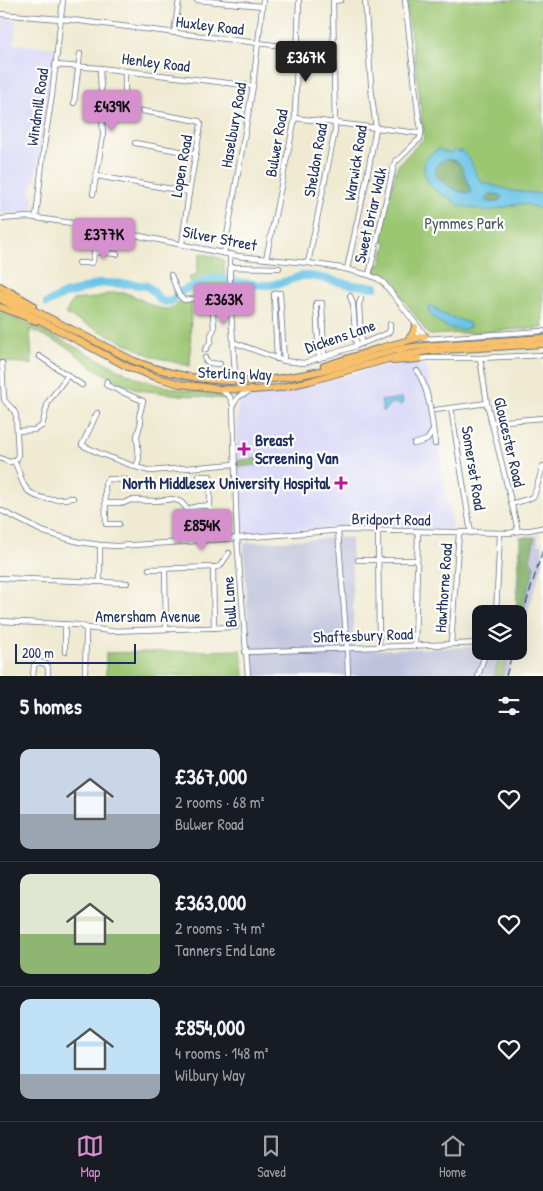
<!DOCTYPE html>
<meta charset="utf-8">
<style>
body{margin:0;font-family:"Patrick Hand",sans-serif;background:#20242c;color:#f1f3f6;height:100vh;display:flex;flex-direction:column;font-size:19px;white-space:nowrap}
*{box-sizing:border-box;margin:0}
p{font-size:16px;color:#9ea1a6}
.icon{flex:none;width:28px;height:28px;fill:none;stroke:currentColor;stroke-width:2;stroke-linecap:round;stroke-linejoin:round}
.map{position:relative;height:676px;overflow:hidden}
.details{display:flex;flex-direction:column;background:#171b24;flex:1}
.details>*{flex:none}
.controls{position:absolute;left:472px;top:605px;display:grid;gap:10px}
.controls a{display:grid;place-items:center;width:55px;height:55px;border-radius:10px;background:#171b24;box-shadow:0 5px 20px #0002;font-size:25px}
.scale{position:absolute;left:15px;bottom:12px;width:121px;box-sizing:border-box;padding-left:5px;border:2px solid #1b2f5e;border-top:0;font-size:14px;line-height:18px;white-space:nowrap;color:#1b2f5e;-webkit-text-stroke:4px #fdfcf7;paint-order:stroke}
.price{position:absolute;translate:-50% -42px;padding:0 11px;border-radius:5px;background:#d690ce;color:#111;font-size:16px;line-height:32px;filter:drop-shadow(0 1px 2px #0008)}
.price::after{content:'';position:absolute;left:50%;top:30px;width:15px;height:11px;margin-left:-8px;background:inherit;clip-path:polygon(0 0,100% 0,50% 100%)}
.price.active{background:#222;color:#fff}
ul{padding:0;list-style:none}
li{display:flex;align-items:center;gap:15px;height:125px;padding:0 20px}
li+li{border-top:1px solid #363941}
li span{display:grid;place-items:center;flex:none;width:140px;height:100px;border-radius:10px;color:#555}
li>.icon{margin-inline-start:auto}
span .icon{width:60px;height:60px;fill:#fffc;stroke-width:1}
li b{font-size:21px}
h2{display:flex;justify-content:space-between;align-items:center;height:60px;padding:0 20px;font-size:21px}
.tabs{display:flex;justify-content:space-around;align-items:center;height:70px;border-top:1px solid #363941;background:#171b24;font-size:14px;color:#9ea1a6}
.tabs a{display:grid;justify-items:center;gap:2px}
.tabs .active{color:#d690ce}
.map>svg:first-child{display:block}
</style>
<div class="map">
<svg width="543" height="676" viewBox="0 0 543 676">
<rect width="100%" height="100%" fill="#fdfcf7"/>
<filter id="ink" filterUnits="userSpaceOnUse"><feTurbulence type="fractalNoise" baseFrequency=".02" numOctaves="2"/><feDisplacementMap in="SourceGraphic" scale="10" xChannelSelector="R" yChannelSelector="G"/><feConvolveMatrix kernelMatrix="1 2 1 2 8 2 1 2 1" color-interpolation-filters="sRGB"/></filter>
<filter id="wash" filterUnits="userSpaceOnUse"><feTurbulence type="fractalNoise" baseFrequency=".0096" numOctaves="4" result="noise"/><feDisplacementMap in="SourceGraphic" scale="20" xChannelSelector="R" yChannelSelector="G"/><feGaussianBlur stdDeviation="1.12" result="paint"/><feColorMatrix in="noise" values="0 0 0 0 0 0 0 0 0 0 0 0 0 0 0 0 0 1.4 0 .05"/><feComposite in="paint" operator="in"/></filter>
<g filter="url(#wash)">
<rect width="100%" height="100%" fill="#efead1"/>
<g fill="#d8d7f8">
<path d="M 0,18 L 16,20 L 14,44 L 54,48 L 54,63 L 48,95 L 35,181 L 32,185 L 31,194 L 34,195 L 32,212 L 0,214 Z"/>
<path d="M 412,362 L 414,363 L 414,365 L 427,365 L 452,529 L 347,527 L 247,533 L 239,525 L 237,435 L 238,403 L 239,401 L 245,397 L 287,392 L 357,373 L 381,367 Z"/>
</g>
<g fill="#bfc2dd">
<path d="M 538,535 L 538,544 L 542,545 L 543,543 L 543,563 L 519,640 L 519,621 L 535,567 L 530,560 L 535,537 Z"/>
<path d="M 351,537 L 354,650 L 481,647 L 481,651 L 502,651 L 494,676 L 252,676 L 250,655 L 244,543 Z"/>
<path d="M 509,651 L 515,651 L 508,676 L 502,676 Z"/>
</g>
<g fill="#9bc672" stroke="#5b7a68">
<path d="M 407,0 L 543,0 L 543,328 L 430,335 L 428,334 C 413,313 395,283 373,270 L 374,264 L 380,265 L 387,242 L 379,240 L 384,216 L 397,167 L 399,164 L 424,138 L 416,68 L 408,16 Z"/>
<path d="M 200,253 L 223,259 L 226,285 L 225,291 L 220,293 L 199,295 L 188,278 L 197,274 L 197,269 Z"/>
<path d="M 111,293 C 118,293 125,292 131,295 C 145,300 167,320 180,301 L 191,303 L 190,366 L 154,357 L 65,314 L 73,300 L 94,298 Z"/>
<path d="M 0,312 L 34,326 L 116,368 L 137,378 L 155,384 L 178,389 L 218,395 L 226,399 L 180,395 L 139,390 L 115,380 L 94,368 L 67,347 L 30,329 L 32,365 L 24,363 L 0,362 Z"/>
<path d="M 261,458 L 264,459 L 265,461 L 262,464 L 239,467 L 237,466 L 237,462 L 238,461 Z"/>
<path d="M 241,650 L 244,676 L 106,676 L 106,653 Z"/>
<path d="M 502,651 L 509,651 L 502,676 L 494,676 Z"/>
</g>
<g fill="#7cab64" stroke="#4c6d61">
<path d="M 447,159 L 458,163 L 462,167 L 471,192 C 460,194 444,185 436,176 C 434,166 437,162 447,159 Z"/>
<path d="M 491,194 L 500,195 L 502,198 C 499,202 491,204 486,201 L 486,197 L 488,195 Z"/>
<path d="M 520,537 L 535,537 L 530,560 L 535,567 L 519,621 L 519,614 L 514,614 L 516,608 Z"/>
</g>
<g fill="#69c4e7" stroke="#427aa2" fill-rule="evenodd">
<path d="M 439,149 L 443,151 L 451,153 L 455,149 L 458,152 L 462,151 L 470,159 L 476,174 L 482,182 L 513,191 L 543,194 L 543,210 L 529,205 L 518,204 L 494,210 L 487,211 L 458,205 C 452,198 443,195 435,190 C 426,183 420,169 427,158 C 430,154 435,151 439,149 ZM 447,159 C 451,160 456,160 459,163 C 461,165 471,189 471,193 C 460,194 444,185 436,176 C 434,166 437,162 447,159 ZM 491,194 L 500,195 L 502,198 C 498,202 491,204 486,201 L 486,197 L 488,195 Z"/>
<path d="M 431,306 L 434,307 L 442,314 L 469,323 L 470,327 C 458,335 432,323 428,309 Z"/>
<path d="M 402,398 L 403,403 L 399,405 L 397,403 L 391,403 L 383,412 L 381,401 Z"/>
</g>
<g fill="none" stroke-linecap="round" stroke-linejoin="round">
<path stroke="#69c4e7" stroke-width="8" d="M 47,303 L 65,294 L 78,291 L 100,283 L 132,284 L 147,286 L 153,291 L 160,300 L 165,302 L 171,301 L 182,291 L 201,282 L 213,278 L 261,285 L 271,285 L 284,282 L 301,276 L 312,276 L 353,285 L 375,287"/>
</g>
</g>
<g filter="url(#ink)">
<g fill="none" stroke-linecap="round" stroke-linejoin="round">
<g stroke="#657086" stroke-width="6">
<g id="minor">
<path d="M 197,0 L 262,6"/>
<path d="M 333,1 L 341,0"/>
<path d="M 0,14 L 72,20 L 298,48"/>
<path d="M 174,33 L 179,0"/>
<path d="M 55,65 L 100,68 L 253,86"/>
<path d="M 125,71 L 125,104"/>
<path d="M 74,103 L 80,54"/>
<path d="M 142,111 L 199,121 L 201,124 L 189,192 L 182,244"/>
<path d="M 295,118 L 418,133"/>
<path d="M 135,143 L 196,154"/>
<path d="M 97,176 L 189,192"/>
<path d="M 93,194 L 103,136 L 100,68"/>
<path d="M 36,217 L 44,146 L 52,95 L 63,0"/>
<path d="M 0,219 L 29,217 L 86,225 L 237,256 L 308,263 L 341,268 L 369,275 L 378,279 L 383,282 L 427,338"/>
<path d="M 95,252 L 117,254"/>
<path d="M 224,253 L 253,86 L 263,0"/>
<path d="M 230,254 L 230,294 L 235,374"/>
<path d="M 266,259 L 295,118 L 299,0"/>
<path d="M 79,263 L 91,263 L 93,261 L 97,227"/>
<path d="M 308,263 L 335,131 L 333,0"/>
<path d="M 230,267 L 279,268"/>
<path d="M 347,269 L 367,177 L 376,128 L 372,98 L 365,0"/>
<path d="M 171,275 L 179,295 L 184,300 L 230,294"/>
<path d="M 369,275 L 394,165 L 396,160 L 398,160 L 417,141 L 419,140 C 424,133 419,121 418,112 L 405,0"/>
<path d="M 350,296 L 353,304 L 356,346"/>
<path d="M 361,299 L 359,304 L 361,344"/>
<path d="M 415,329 L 419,337 L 426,339 L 543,331"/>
<path d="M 233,342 L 284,361 L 304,363 L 356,346 L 388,333 L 390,330 L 390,324"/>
<path d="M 205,350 L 211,341 L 211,335 L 214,329 L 212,297"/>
<path d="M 39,356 L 82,385"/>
<path d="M 205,358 L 205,360 L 209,363 L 220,364"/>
<path d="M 480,358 L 487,403 L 517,526 L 517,530"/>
<path d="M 277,359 L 274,294 L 280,293 L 284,361"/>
<path d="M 319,359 L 316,303 L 322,303 L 324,357"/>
<path d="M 419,359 L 428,358 L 480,358 L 543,355"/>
<path d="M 2,363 L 4,399 C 7,406 15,408 16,416 L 18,454 L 17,459 L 14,461"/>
<path d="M 417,371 C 430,390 432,421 435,444"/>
<path d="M 107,381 L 106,385 L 143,401 L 139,417 L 141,422 L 137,436 L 139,459 L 136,467 L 150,471 L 235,464"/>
<path d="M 221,390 L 230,397 L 233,405 L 237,538 L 248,676"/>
<path d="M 233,405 L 238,397 L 248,392"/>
<path d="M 435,410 L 451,408"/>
<path d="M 97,413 L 82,445 L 101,454 L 136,467"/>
<path d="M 491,422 L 543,418"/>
<path d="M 17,431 L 34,430 L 42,426 L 48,402 L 68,375"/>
<path d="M 414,444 L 427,440 L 433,431"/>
<path d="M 0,458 L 9,462 L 14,461"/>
<path d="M 14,461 C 19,469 20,479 25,487 C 35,502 58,500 73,498"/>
<path d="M 199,476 L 210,476 L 210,526"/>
<path d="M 106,503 L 124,503 L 131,500 L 156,501 L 173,499 L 181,502 L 188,510"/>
<path d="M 511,504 L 528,499 L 534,496 L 543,466"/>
<path d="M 0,510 L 44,532 L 79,542 L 100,545 L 117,546 L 183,542 L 345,530 L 510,533 C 521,530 532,531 543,527"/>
<path d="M 119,524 L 106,524 L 105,484 L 108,479 L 127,480"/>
<path d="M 338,531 L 347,648 L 348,676"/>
<path d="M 378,531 L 379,647"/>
<path d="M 471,533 L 451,408 L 487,403"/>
<path d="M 183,542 C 182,518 179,504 210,506"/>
<path d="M 358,560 L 417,560"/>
<path d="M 213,567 L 214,628"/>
<path d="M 149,569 L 217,567 L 220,566 L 229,553"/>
<path d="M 165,569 L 166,629"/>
<path d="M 0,578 L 127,583"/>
<path d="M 100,582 L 100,545"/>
<path d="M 496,614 L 500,533"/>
<path d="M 0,621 L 79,625 L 88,628 L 110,631 L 236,627"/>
<path d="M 65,624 L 65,652"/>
<path d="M 82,626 L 86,630 L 86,634 L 85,676"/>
<path d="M 451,644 L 459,533"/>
<path d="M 415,646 L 418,532"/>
<path d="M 245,652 L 481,643"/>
<path d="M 33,676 L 34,665 L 39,662 L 46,664 L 48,668 L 48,676"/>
<path d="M 478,676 L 486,651"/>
</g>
</g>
<g stroke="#657086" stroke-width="8">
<g id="highway">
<path d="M 0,286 L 33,305"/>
<path d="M 0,293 L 134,361 C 203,387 259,386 329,369 C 355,363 380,353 406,348 C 426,345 447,344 467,343 C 492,341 518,340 543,338"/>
<path d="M 0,299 L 128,367 L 155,377 L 180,384 L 220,389 L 252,390 L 279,388 L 310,381 L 399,356 L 429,351 L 543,344"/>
<path d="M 0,307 L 36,321"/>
<path d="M 408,340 L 413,333 L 415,327"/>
<path d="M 393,361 L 419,359"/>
<path d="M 324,366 L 380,348 L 425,336"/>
</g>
</g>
<use href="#minor" stroke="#fff" stroke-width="4.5"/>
<use href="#highway" stroke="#f7c06b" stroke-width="6"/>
<g stroke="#1b2f5e" stroke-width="1" stroke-dasharray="8 4" stroke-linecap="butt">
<path d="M 519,627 L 543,549"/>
<path d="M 506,676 L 513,651"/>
</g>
</g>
</g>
<g fill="#b5179e" stroke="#fdfcf7" stroke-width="2">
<path d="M241.5 441.5h5v5h5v5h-5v5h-5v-5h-5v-5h5z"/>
<path d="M338.5 475.5h5v5h5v5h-5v5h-5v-5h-5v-5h5z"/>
</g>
<g text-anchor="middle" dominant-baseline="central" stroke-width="4.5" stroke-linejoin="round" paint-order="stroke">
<g font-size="16" fill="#1b2f5e" stroke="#fdfcf7">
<text transform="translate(210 25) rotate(7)">Huxley Road</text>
<text transform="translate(156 62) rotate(7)">Henley Road</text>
<text transform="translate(37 107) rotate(-82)">Windmill Road</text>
<text transform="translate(233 125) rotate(-80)">Haselbury Road</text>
<text transform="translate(276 143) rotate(-80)">Bulwer Road</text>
<text transform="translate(315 160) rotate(-80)">Sheldon Road</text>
<text transform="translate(355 163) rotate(-81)">Warwick Road</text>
<text transform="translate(181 166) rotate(-80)">Lopen Road</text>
<text transform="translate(370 215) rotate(-77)">Sweet Briar Walk</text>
<text transform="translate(220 238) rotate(11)">Silver Street</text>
<text transform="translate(340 336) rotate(-19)">Dickens Lane</text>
<text transform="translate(235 373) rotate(2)">Sterling Way</text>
<text transform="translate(510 442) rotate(77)">Gloucester Road</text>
<text transform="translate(474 468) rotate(81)">Somerset Road</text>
<text transform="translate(391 519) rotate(1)">Bridport Road</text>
<text transform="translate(443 588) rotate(-86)">Hawthorne Road</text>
<text transform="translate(229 602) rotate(-94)">Bull Lane</text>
<text x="148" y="616">Amersham Avenue</text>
<text transform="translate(363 635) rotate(-2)">Shaftesbury Road</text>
</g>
<g font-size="16" fill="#415c64" stroke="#fdfcf7">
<text x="464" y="223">Pymmes Park</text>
</g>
<g font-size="16" font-weight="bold" fill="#1b2f5e" stroke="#fdfcf7" text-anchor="start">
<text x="255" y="440">Breast<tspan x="255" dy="18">Screening Van</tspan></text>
<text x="330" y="483" text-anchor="end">North Middlesex University Hospital</text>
</g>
</g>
</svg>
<div class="controls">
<a><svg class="icon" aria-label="layers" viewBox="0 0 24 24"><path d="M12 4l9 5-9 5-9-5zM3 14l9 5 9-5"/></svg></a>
</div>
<div class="scale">200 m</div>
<b class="price active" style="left:306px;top:83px">£367K</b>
<b class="price" style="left:112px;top:132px">£439K</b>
<b class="price" style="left:104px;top:260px">£377K</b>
<b class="price" style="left:224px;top:325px">£363K</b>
<b class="price" style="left:202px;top:551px">£854K</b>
</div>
<section class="details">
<h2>5 homes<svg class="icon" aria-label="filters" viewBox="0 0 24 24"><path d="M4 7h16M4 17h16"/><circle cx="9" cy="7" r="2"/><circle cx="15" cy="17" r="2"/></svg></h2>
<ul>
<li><span style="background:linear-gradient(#c9d6e8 65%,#9aa5b1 0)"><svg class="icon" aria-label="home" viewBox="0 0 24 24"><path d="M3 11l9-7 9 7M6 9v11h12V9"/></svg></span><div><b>£367,000</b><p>2 rooms · 68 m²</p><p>Bulwer Road</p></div><svg class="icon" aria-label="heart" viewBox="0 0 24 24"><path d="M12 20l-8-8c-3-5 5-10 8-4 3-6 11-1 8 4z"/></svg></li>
<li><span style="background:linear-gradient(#dfe7d0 60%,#8fb573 0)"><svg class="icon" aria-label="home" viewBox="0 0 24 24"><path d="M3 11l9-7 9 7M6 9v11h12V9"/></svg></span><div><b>£363,000</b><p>2 rooms · 74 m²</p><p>Tanners End Lane</p></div><svg class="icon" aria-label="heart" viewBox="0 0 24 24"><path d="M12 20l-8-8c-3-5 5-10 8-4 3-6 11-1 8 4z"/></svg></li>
<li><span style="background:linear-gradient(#bfe0f5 75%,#9aa5b1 0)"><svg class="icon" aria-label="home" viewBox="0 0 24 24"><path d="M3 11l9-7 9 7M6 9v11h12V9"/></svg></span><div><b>£854,000</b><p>4 rooms · 148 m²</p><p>Wilbury Way</p></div><svg class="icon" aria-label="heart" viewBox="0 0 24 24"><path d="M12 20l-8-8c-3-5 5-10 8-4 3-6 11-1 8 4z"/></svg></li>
</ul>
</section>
<nav class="tabs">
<a class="active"><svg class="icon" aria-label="map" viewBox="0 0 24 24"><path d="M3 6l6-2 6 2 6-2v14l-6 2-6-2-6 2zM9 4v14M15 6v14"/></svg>Map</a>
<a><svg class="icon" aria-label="saved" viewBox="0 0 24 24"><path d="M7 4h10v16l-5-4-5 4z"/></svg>Saved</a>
<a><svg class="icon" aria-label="home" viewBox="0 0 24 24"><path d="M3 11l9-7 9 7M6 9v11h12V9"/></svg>Home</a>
</nav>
